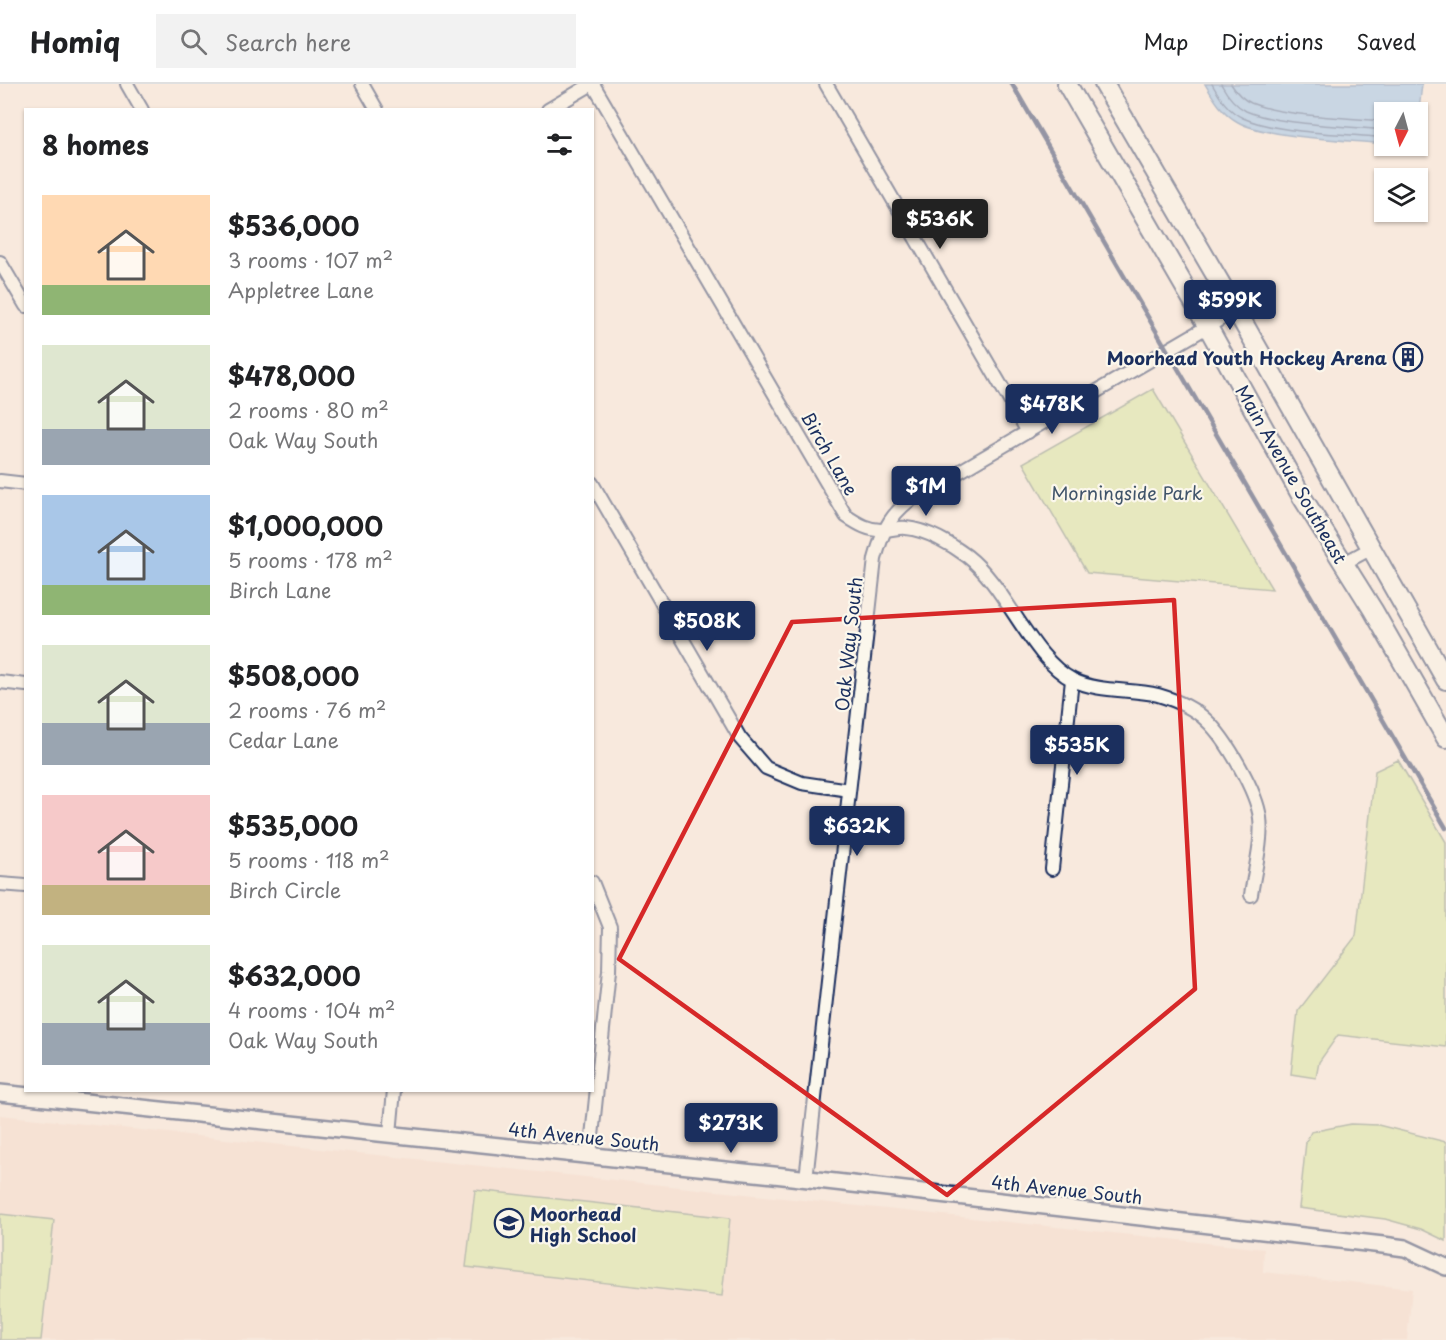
<!DOCTYPE html>
<meta charset="utf-8">
<style>
body{margin:0;font-family:"Playpen Sans",sans-serif;background:#f2f2f2;color:#202124;height:100vh;display:flex;flex-direction:column;font-size:22px;white-space:nowrap}
*{box-sizing:border-box;margin:0}
p{font-size:20px;color:#757577}
.icon{flex:none;width:33px;height:33px;fill:none;stroke:currentColor;stroke-width:2;stroke-linecap:round;stroke-linejoin:round}
.map{position:relative;flex:1;overflow:hidden}
.side{position:absolute;left:24px;top:24px;width:570px;height:984px;display:flex;flex-direction:column;background:#fff;border-radius:0px;box-shadow:0 2px 4px #0004}
.side>*{flex:none}
.needle{width:39px;rotate:186deg}
.fabs{position:absolute;left:1374px;top:18px;display:grid;gap:12px}
.fabs a{display:grid;place-items:center;width:54px;height:54px;border-radius:0px;background:#fff;box-shadow:0 2px 4px #0004;font-size:30px}
.price{position:absolute;translate:-50% -51px;padding:0 14px;border-radius:6px;background:#1b2f5e;color:#fff;font-size:20px;line-height:39px;filter:drop-shadow(0 2px 3px #0008)}
.price::after{content:'';position:absolute;left:50%;top:36px;width:18px;height:14px;margin-left:-9px;background:inherit;clip-path:polygon(0 0,100% 0,50% 100%)}
.price.current{background:#222;color:#fff}
ul{padding:0;list-style:none}
li{display:flex;align-items:center;gap:18px;height:150px;padding:0 18px}
li span{display:grid;place-items:center;flex:none;width:168px;height:120px;border-radius:0px;color:#555}
li>.icon{margin-inline-start:auto}
span .icon{width:72px;height:72px;fill:#fffc;stroke-width:1}
li b{font-size:26px}
h2{display:flex;justify-content:space-between;align-items:center;height:72px;padding:0 18px;font-size:26px}
header{display:flex;align-items:center;gap:36px;box-sizing:border-box;height:84px;padding:0 30px;background:#fff;border-bottom:2px solid #e0e0e0}
header strong{font-size:28px}
nav{display:flex;gap:33px;margin-inline-start:auto;font-size:21px}
.search{width:420px;height:54px;background:#f2f2f2;display:flex;align-items:center;gap:15px;box-sizing:border-box;padding:0 21px;border-radius:0px;color:#757577;font-size:22px}
.map>svg:first-child{display:block}
</style>
<header>
<strong>Homiq</strong>
<div class="search"><svg class="icon" aria-label="search" viewBox="0 0 24 24"><circle cx="10" cy="10" r="6"/><path d="M15 15l6 6"/></svg>Search here</div>
<nav><a>Map</a><a>Directions</a><a>Saved</a></nav>
</header>
<div class="map">
<svg width="1446" height="1256" viewBox="0 0 1446 1256">
<rect width="100%" height="100%" fill="#f8e9dd"/>
<filter id="ink" filterUnits="userSpaceOnUse"><feTurbulence type="fractalNoise" baseFrequency=".0167" numOctaves="2"/><feDisplacementMap in="SourceGraphic" scale="12" xChannelSelector="R" yChannelSelector="G"/><feConvolveMatrix kernelMatrix="1 2 1 2 8 2 1 2 1" color-interpolation-filters="sRGB"/></filter>
<g filter="url(#ink)">
<path fill="#f4d9cb" d="M 0,1031 L 1264,1165 L 1263,1188 L 1412,1205 L 1407,1256 L 0,1256 Z"/>
<g fill="#d3e69b" stroke="#778a7c" stroke-width="1.5">
<path d="M 1153,305 L 1272,505 L 1087,489 L 1023,379 Z"/>
<path d="M 1398,676 L 1446,758 L 1446,963 L 1338,951 L 1319,978 L 1316,994 L 1291,990 L 1298,927 L 1356,852 L 1375,687 Z"/>
<path d="M 1351,1040 L 1378,1041 L 1446,1058 L 1446,1157 L 1421,1145 L 1385,1135 L 1299,1124 L 1306,1058 L 1311,1048 Z"/>
<path d="M 475,1106 L 730,1134 L 722,1212 L 466,1183 Z"/>
<path d="M 0,1130 L 54,1136 L 41,1256 L 0,1256 Z"/>
</g>
<path fill="#90beea" stroke="#6185b2" stroke-width="1.5" d="M 1205,0 L 1422,0 L 1418,35 L 1418,28 L 1384,28 L 1384,60 C 1349,56 1266,54 1238,38 C 1222,29 1214,15 1205,0 Z"/>
<g fill="none" stroke-linecap="round" stroke-linejoin="round">
<g stroke="#4a6896" stroke-width="1.5">
<path d="M 1212,0 C 1220,14 1228,27 1243,34 C 1279,50 1344,49 1384,54"/>
<path d="M 1221,0 C 1227,11 1234,21 1246,27 C 1278,41 1348,42 1384,46"/>
<path d="M 1231,0 C 1236,8 1242,15 1251,19 C 1286,33 1346,33 1384,37"/>
</g>
<g stroke="#1b2f5e" stroke-width="16">
<g id="minor">
<path d="M 127,0 L 142,26"/>
<path d="M 362,0 L 377,26"/>
<path d="M 593,0 L 846,432 C 858,440 869,447 884,446 C 891,446 899,443 906,444 C 927,446 951,460 967,472 C 1007,503 1031,575 1073,596 C 1100,609 1130,604 1158,611 C 1175,616 1193,623 1206,636 C 1226,654 1257,708 1260,734 C 1263,756 1254,789 1251,811"/>
<path d="M 826,0 L 1028,348"/>
<path d="M 548,26 L 592,0"/>
<path d="M 0,178 L 26,222"/>
<path d="M 0,397 L 26,400"/>
<path d="M 592,399 L 740,654 L 766,684 L 802,699 L 849,706"/>
<path d="M 1344,479 L 1370,465"/>
<path d="M 0,598 L 26,601"/>
<path d="M 1052,785 L 1072,596"/>
<path d="M 0,800 L 26,802"/>
<path d="M 390,1050 L 394,1006"/>
<path d="M 590,1072 L 609,887 L 610,843 L 592,798"/>
<path d="M 806,1095 L 875,475 C 882,450 888,433 909,417 L 1236,226"/>
</g>
</g>
<g stroke="#1b2f5e" stroke-width="20">
<path id="tertiary" d="M 0,1009 L 783,1092 L 1383,1161 L 1405,1164 L 1446,1183"/>
</g>
<g stroke="#1b2f5e" stroke-width="22">
<g id="primary">
<path d="M 1067,0 L 1208,243 L 1302,413 L 1373,526 L 1446,654"/>
<path d="M 1104,0 L 1236,226 L 1446,596"/>
</g>
</g>
<use href="#minor" stroke="#fbf7ec" stroke-width="12"/>
<use href="#tertiary" stroke="#fbf7ec" stroke-width="15"/>
<use href="#primary" stroke="#fbf7ec" stroke-width="18"/>
<path stroke="#1b2f5e" stroke-width="4.5" d="M 1012,0 L 1446,744"/>
</g>
</g>
<path d="M0 0H1446V1256H0ZM 1174,516 L 1195,905 L 947,1111 L 619,875 L 792,538 Z" fill="#f8e9dd" fill-opacity=".55" fill-rule="evenodd"/>
<path fill="none" stroke="#d62828" stroke-width="4.5" stroke-linejoin="round" d="M 1174,516 L 1195,905 L 947,1111 L 619,875 L 792,538 Z"/>
<defs>
<g id="building-ring" transform="scale(1.5)"><circle r="9.5" fill="#fbf7ec" stroke="#1b2f5e" stroke-width="1.5"/><path d="M-4-6H4V6H1V3H-1V6H-4ZM-2.5-4.3h1.7v1.8h-1.7ZM.8-4.3h1.7v1.8H.8ZM-2.5-1h1.7V.8h-1.7ZM.8-1h1.7V.8H.8Z" fill="#1b2f5e"/></g>
<g id="school-ring" transform="scale(1.5)"><circle r="9.5" fill="#fbf7ec" stroke="#1b2f5e" stroke-width="1.5"/><path d="M0-5L7-2L0 1L-7-2ZM-4 1L0 2.5L4 1V4Q0 6-4 4Z" fill="#1b2f5e"/></g>
</defs>
<g fill-rule="evenodd">
<use href="#building-ring" x="1408" y="273"/>
<use href="#school-ring" x="509" y="1139"/>
</g>
<g text-anchor="middle" dominant-baseline="central" stroke-width="4.5" stroke-linejoin="round" paint-order="stroke">
<g font-size="18" font-weight="bold" fill="#1b2f5e" stroke="#fbf7ec" text-anchor="end">
<text x="1387" y="273">Moorhead Youth Hockey Arena</text>
<text x="530" y="1129" text-anchor="start">Moorhead<tspan x="530" dy="21">High School</tspan></text>
</g>
<g font-size="18" fill="#1b2f5e" stroke="#fbf7ec">
<text transform="translate(830 369) rotate(60)">Birch Lane</text>
<text transform="translate(1292 390) rotate(60)">Main Avenue Southeast</text>
<text transform="translate(848 560) rotate(-84)">Oak Way South</text>
<text transform="translate(584 1052) rotate(6)">4th Avenue South</text>
<text transform="translate(1067 1105) rotate(6)">4th Avenue South</text>
</g>
<g font-size="18" fill="#40546a" stroke="#fbf7ec">
<text x="1127" y="408">Morningside Park</text>
</g>
</g>
</svg>
<div class="fabs">
<a><svg class="needle" viewBox="-14 -14 28 28"><path d="M0-13l5 13h-10z" fill="#e53935"/><path d="M0 13l5-13h-10z" fill="#757577"/></svg></a>
<a><svg class="icon" aria-label="layers" viewBox="0 0 24 24"><path d="M12 4l9 5-9 5-9-5zM3 14l9 5 9-5"/></svg></a>
</div>
<b class="price current" style="left:940px;top:166px">$536K</b>
<b class="price" style="left:1230px;top:247px">$599K</b>
<b class="price" style="left:1052px;top:351px">$478K</b>
<b class="price" style="left:926px;top:433px">$1M</b>
<b class="price" style="left:707px;top:568px">$508K</b>
<b class="price" style="left:1077px;top:692px">$535K</b>
<b class="price" style="left:857px;top:773px">$632K</b>
<b class="price" style="left:731px;top:1070px">$273K</b>
<section class="side">
<h2>8 homes<svg class="icon" aria-label="filters" viewBox="0 0 24 24"><path d="M4 7h16M4 17h16"/><circle cx="9" cy="7" r="2"/><circle cx="15" cy="17" r="2"/></svg></h2>
<ul>
<li><span style="background:linear-gradient(#ffd9b3 75%,#8fb573 0)"><svg class="icon" aria-label="home" viewBox="0 0 24 24"><path d="M3 11l9-7 9 7M6 9v11h12V9"/></svg></span><div><b>$536,000</b><p>3 rooms · 107 m²</p><p>Appletree Lane</p></div></li>
<li><span style="background:linear-gradient(#dfe7d0 70%,#9aa5b1 0)"><svg class="icon" aria-label="home" viewBox="0 0 24 24"><path d="M3 11l9-7 9 7M6 9v11h12V9"/></svg></span><div><b>$478,000</b><p>2 rooms · 80 m²</p><p>Oak Way South</p></div></li>
<li><span style="background:linear-gradient(#a9c7e8 75%,#8fb573 0)"><svg class="icon" aria-label="home" viewBox="0 0 24 24"><path d="M3 11l9-7 9 7M6 9v11h12V9"/></svg></span><div><b>$1,000,000</b><p>5 rooms · 178 m²</p><p>Birch Lane</p></div></li>
<li><span style="background:linear-gradient(#dfe7d0 65%,#9aa5b1 0)"><svg class="icon" aria-label="home" viewBox="0 0 24 24"><path d="M3 11l9-7 9 7M6 9v11h12V9"/></svg></span><div><b>$508,000</b><p>2 rooms · 76 m²</p><p>Cedar Lane</p></div></li>
<li><span style="background:linear-gradient(#f6c9c9 75%,#c2b280 0)"><svg class="icon" aria-label="home" viewBox="0 0 24 24"><path d="M3 11l9-7 9 7M6 9v11h12V9"/></svg></span><div><b>$535,000</b><p>5 rooms · 118 m²</p><p>Birch Circle</p></div></li>
<li><span style="background:linear-gradient(#dfe7d0 65%,#9aa5b1 0)"><svg class="icon" aria-label="home" viewBox="0 0 24 24"><path d="M3 11l9-7 9 7M6 9v11h12V9"/></svg></span><div><b>$632,000</b><p>4 rooms · 104 m²</p><p>Oak Way South</p></div></li>
</ul>
</section>
</div>
